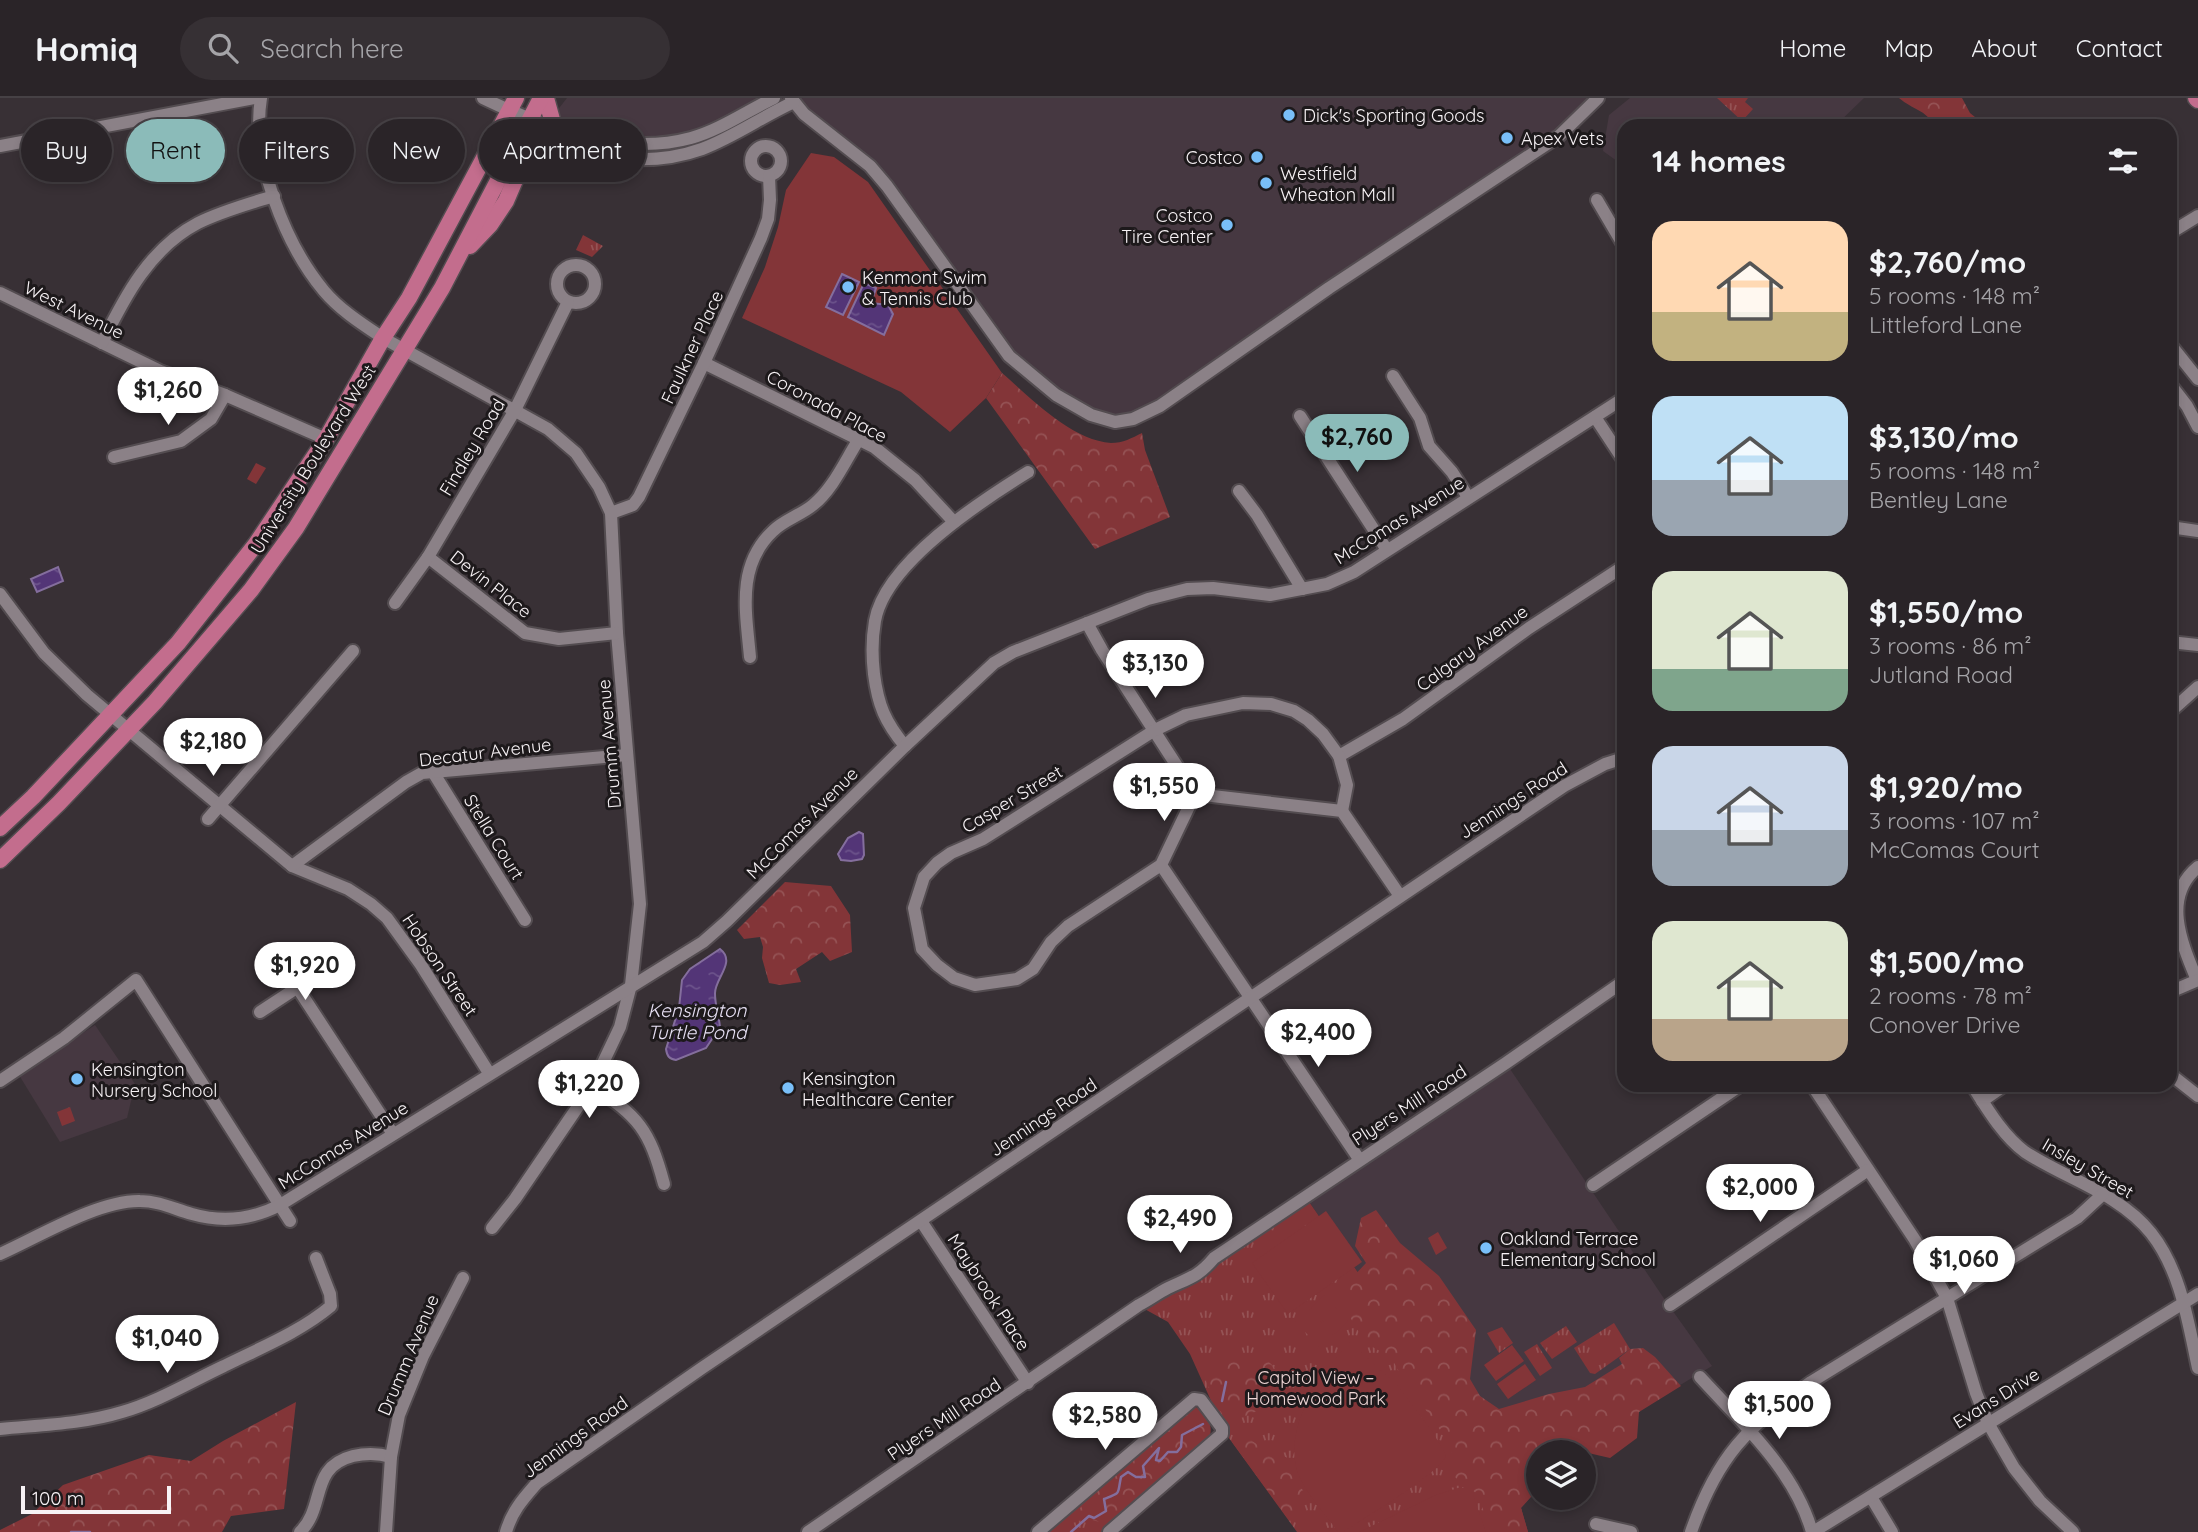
<!DOCTYPE html>
<meta charset="utf-8">
<style>
body{margin:0;font-family:Quicksand,sans-serif;background:#363034;color:#f1f3f6;height:100vh;display:flex;flex-direction:column;font-size:26px;white-space:nowrap}
*{box-sizing:border-box;margin:0}
p{font-size:23px;color:#a5a4a8}
.icon{flex:none;width:38px;height:38px;fill:none;stroke:currentColor;stroke-width:2;stroke-linecap:round;stroke-linejoin:round}
.map{position:relative;flex:1;overflow:hidden}
.drawer{position:absolute;left:1617px;top:21px;width:560px;height:973px;display:flex;flex-direction:column;background:#2a2428;border-radius:21px;box-shadow:0 4px 10px #0003,0 0 0 2px #464145}
.drawer>*{flex:none}
.banner{position:absolute;left:21px;top:21px;width:665px;height:63px;display:flex;gap:14px}
.fabs{position:absolute;left:1526px;top:1342px;display:grid;gap:14px}
.fabs a{display:grid;place-items:center;width:70px;height:70px;border-radius:50%;background:#2a2428;box-shadow:0 4px 10px #0003,0 0 0 2px #464145;font-size:35px}
.scale{position:absolute;left:21px;bottom:18px;width:150px;box-sizing:border-box;padding-left:7px;border:4px solid #f7f2f5;border-top:0;font-size:19px;line-height:24px;white-space:nowrap;color:#f7f2f5;-webkit-text-stroke:5px #1d191b;paint-order:stroke}
.price{position:absolute;translate:-50% -60px;padding:0 16px;border-radius:24px;background:#fff;color:#222;font-size:23px;line-height:46px;filter:drop-shadow(0 2px 4px #0008)}
.price::after{content:'';position:absolute;left:50%;top:42px;width:21px;height:16px;margin-left:-10px;background:inherit;clip-path:polygon(0 0,100% 0,50% 100%)}
.price.active{background:#8bbbb9;color:#111}
ul{padding:0;list-style:none}
li{display:flex;align-items:center;gap:21px;height:175px;padding:0 35px}
li span{display:grid;place-items:center;flex:none;width:196px;height:140px;border-radius:21px;color:#555}
li>.icon{margin-inline-start:auto}
span .icon{width:84px;height:84px;fill:#fffc;stroke-width:1}
li b{font-size:30px}
h2{display:flex;justify-content:space-between;align-items:center;height:84px;padding:0 35px;font-size:30px}
.chip{padding:0 24px;border-radius:32px;background:#2a2428;box-shadow:0 4px 10px #0003,0 0 0 2px #464145;font-size:24px;line-height:63px}
.chip.active{background:#8bbbb9;color:#111}
header{display:flex;align-items:center;gap:42px;box-sizing:border-box;height:98px;padding:0 35px;background:#2a2428;border-bottom:2px solid #464145}
header strong{font-size:33px}
nav{display:flex;gap:38px;margin-inline-start:auto;font-size:24px}
.search{width:490px;height:63px;background:#363034;display:flex;align-items:center;gap:18px;box-sizing:border-box;padding:0 24px;border-radius:38px;color:#a5a4a8;font-size:26px}
.map>svg:first-child{display:block}
</style>
<header>
<strong>Homiq</strong>
<div class="search"><svg class="icon" aria-label="search" viewBox="0 0 24 24"><circle cx="10" cy="10" r="6"/><path d="M15 15l6 6"/></svg>Search here</div>
<nav><a>Home</a><a>Map</a><a>About</a><a>Contact</a></nav>
</header>
<div class="map">
<svg width="2198" height="1434" viewBox="0 0 2198 1434">
<defs>
<pattern id="grass-tufts" width="24" height="20" patternUnits="userSpaceOnUse" patternTransform="scale(1.75)"><rect width="24" height="20" fill="#833538"/><path d="M3 7l-1-3M5 7V3M7 7l1-3M15 17l-1-3M17 17v-4M19 17l1-3" fill="none" stroke="#955355"/></pattern>
<pattern id="forest-crowns" width="20" height="18" patternUnits="userSpaceOnUse" patternTransform="scale(1.75)"><rect width="20" height="18" fill="#833538"/><path d="M2 6a3 3 0 1 1 6 0M12 15a3 3 0 1 1 6 0" fill="none" stroke="#955355"/></pattern>
<pattern id="water-ripples" width="26" height="14" patternUnits="userSpaceOnUse" patternTransform="scale(1.75)"><rect width="26" height="14" fill="#533577"/><path d="M2 4q2-2 4 0t4 0M15 11q2-2 4 0t4 0" fill="none" stroke="#6c538b"/></pattern>
</defs>
<rect width="100%" height="100%" fill="#383035"/>
<g fill="#463841">
<path d="M 567,0 L 1598,0 L 1559,38 L 1133,321 L 1091,317 L 1009,258 L 887,88 L 794,4 L 702,51 L 627,62 L 533,39 L 544,18 L 556,14 Z"/>
<path d="M 1630,0 L 1864,0 L 1835,28 L 1624,28 L 1624,68 L 1603,53 L 1609,17 Z"/>
<path d="M 95,927 L 135,986 L 127,1020 L 60,1044 L 19,977 Z"/>
<path d="M 1506,965 L 1665,1202 L 1712,1268 L 1610,1329 L 1584,1356 L 1538,1354 L 1538,1391 L 1521,1410 L 1305,1098 Z"/>
</g>
<g fill="url(#grass-tufts)">
<path d="M 1717,0 L 1748,0 L 1745,4 L 1753,11 L 1742,23 Z"/>
<path d="M 583,137 L 603,148 L 592,159 L 576,152 Z"/>
<path d="M 256,365 L 266,370 L 256,386 L 247,381 Z"/>
<path d="M 70,1009 L 75,1023 L 62,1028 L 57,1014 Z"/>
<path d="M 1305,1098 L 1521,1410 L 1528,1434 L 1297,1434 L 1226,1336 L 1190,1256 L 1168,1224 L 1141,1209 Z"/>
<path d="M 1438,1134 L 1447,1150 L 1436,1157 L 1428,1140 Z"/>
<path d="M 1614,1225 L 1630,1251 L 1595,1276 L 1590,1275 L 1574,1250 Z"/>
<path d="M 1566,1228 L 1577,1244 L 1552,1261 L 1540,1245 Z"/>
<path d="M 1502,1229 L 1513,1245 L 1499,1255 L 1487,1235 Z"/>
<path d="M 1537,1246 L 1552,1270 L 1540,1278 L 1524,1254 Z"/>
<path d="M 1209,1341 L 1104,1434 L 1048,1434 L 1093,1393 Z"/>
</g>
<g fill="url(#forest-crowns)">
<path d="M 1899,0 L 1962,0 L 1970,15 L 1986,28 L 1935,28 C 1925,11 1913,12 1899,0 Z"/>
<path d="M 1002,275 C 1031,300 1071,342 1111,345 C 1123,345 1132,340 1142,335 L 1145,352 L 1170,419 L 1095,451 L 986,300 Z"/>
<path d="M 785,784 L 831,788 L 850,817 L 852,854 L 830,863 L 822,854 L 796,871 L 801,884 L 780,887 L 769,885 L 762,860 L 763,849 L 760,839 L 744,841 L 737,832 Z"/>
<path d="M 1376,1112 L 1400,1145 L 1439,1178 L 1476,1232 L 1470,1281 L 1480,1298 L 1499,1311 L 1549,1296 L 1585,1289 L 1622,1266 L 1619,1260 L 1630,1251 L 1643,1250 L 1655,1259 L 1681,1288 L 1639,1314 L 1637,1340 L 1610,1360 L 1584,1354 L 1538,1354 L 1538,1391 L 1521,1410 L 1528,1434 L 1493,1434 L 1476,1395 L 1452,1377 L 1450,1359 L 1456,1340 L 1443,1336 L 1402,1279 L 1391,1259 L 1365,1245 L 1346,1212 L 1346,1191 L 1350,1182 L 1366,1165 L 1355,1148 L 1361,1120 Z"/>
<path d="M 1261,1256 L 1279,1274 C 1277,1306 1254,1320 1224,1322 L 1206,1283 L 1214,1272 L 1213,1258 Z"/>
<path d="M 296,1304 L 284,1411 L 231,1418 L 222,1434 L 0,1434 L 0,1432 L 32,1416 L 63,1387 L 149,1357 L 191,1363 L 223,1343 Z"/>
<path d="M 1194,1309 L 1200,1310 C 1208,1322 1214,1327 1209,1341 L 1103,1425 L 1075,1417 L 1093,1393 L 1189,1311 Z"/>
<path d="M 1243,1336 L 1274,1359 L 1286,1359 L 1290,1364 L 1294,1379 L 1308,1400 L 1295,1418 L 1286,1418 L 1232,1344 Z"/>
</g>
<g fill="#833538">
<path d="M 811,55 L 834,59 L 868,84 L 1002,275 L 986,300 L 950,334 L 901,294 L 742,220 L 765,169 L 778,129 L 786,92 Z"/>
<path d="M 1326,1113 L 1362,1164 L 1288,1216 L 1252,1165 Z"/>
<path d="M 1324,1197 L 1348,1223 L 1335,1236 L 1311,1210 Z"/>
<path d="M 1309,1211 L 1333,1237 L 1319,1249 L 1295,1223 Z"/>
<path d="M 1350,1244 L 1397,1287 L 1432,1333 L 1446,1357 C 1444,1373 1361,1422 1343,1434 L 1338,1434 C 1326,1417 1309,1399 1300,1380 C 1279,1334 1320,1276 1350,1244 Z"/>
<path d="M 1512,1247 L 1524,1263 L 1496,1283 L 1484,1267 Z"/>
<path d="M 1525,1266 L 1536,1282 L 1508,1301 L 1497,1286 Z"/>
<path d="M 1458,1390 L 1465,1390 L 1473,1397 L 1486,1434 L 1359,1434 L 1436,1397 Z"/>
</g>
<g fill="url(#water-ripples)" stroke="#846e9d" stroke-width="2">
<path d="M 842,176 L 859,184 L 843,217 L 826,209 Z"/>
<path d="M 864,185 L 876,190 L 871,205 L 888,207 L 893,216 L 884,237 L 848,219 Z"/>
<path d="M 58,469 L 63,483 L 37,494 L 31,481 Z"/>
<path d="M 859,734 L 863,736 L 864,757 L 862,761 L 851,763 L 841,762 L 838,756 L 848,740 Z"/>
<path d="M 720,851 C 737,864 714,881 715,896 C 715,907 719,918 720,929 L 706,950 L 676,962 C 669,961 667,958 666,951 L 679,910 L 682,882 L 690,871 Z"/>
</g>
<g fill="none" stroke-linecap="round" stroke-linejoin="round">
<g stroke="#846e9d" stroke-width="2.5">
<path d="M 1222,1303 L 1226,1284"/>
<path d="M 71,1434 L 90,1434"/>
<path d="M 1071,1434 L 1089,1418 L 1094,1420 L 1106,1413 L 1104,1401 C 1122,1394 1117,1397 1121,1379 L 1128,1374 L 1136,1379 L 1145,1379 L 1143,1368 L 1159,1350 L 1156,1362 L 1160,1363 L 1168,1354 L 1177,1354 L 1181,1349 L 1182,1337 L 1203,1326"/>
</g>
<g stroke="#534c50" stroke-width="16">
<g id="minor">
<path d="M 261,0 C 251,60 285,146 324,193 C 340,212 362,226 383,240 L 548,331 L 576,355 L 599,389 L 611,415 L 617,535 L 640,806 L 631,887 L 620,929 L 592,988 L 515,1101 L 492,1130"/>
<path d="M 483,0 C 545,30 621,59 691,40 C 720,32 747,13 774,0"/>
<path d="M 791,0 L 804,16 L 870,68 L 887,88 L 1009,258 L 1056,297 L 1091,317 L 1115,324 L 1133,321 L 1160,308 L 1329,190 L 1559,38 L 1598,0"/>
<path d="M 508,13 L 533,39 L 542,45 C 597,58 646,71 702,51 C 734,39 763,18 794,4"/>
<path d="M 0,48 L 254,0"/>
<circle cx="766" cy="63" r="15"/>
<path d="M 1597,102 L 1624,148"/>
<path d="M 2170,135 L 2198,118"/>
<circle cx="576" cy="186" r="19"/>
<path d="M 0,195 L 160,273 L 225,297 L 326,341"/>
<path d="M 102,245 C 125,198 150,150 198,125 C 222,113 248,106 274,98"/>
<path d="M 2170,246 L 2198,281"/>
<path d="M 704,265 L 874,349 L 915,382 L 954,424"/>
<path d="M 1393,278 L 1420,320 L 1429,348 L 1452,374 L 1468,399"/>
<path d="M 2170,286 L 2187,308 L 2198,329"/>
<path d="M 1300,318 L 1387,452"/>
<path d="M 1595,319 L 1624,363"/>
<path d="M 114,359 L 181,343 L 211,321 L 225,297"/>
<path d="M 1239,393 L 1257,417 L 1302,491"/>
<path d="M 611,415 L 633,407 L 639,399 L 704,265 L 761,140 L 768,121 L 770,102 L 769,78"/>
<path d="M 2170,429 L 2198,433"/>
<path d="M 428,459 L 525,535 L 559,541 L 617,535"/>
<path d="M 0,496 L 44,555 L 87,597 L 292,768 L 348,791 L 371,806 L 387,820 L 421,867 L 489,975"/>
<path d="M 395,505 L 428,459 L 515,312 L 568,204"/>
<path d="M 1087,525 L 1102,552 L 1195,696"/>
<path d="M 2170,544 L 2198,547"/>
<path d="M 750,559 C 746,514 736,468 773,433 C 784,422 801,417 813,407 C 833,391 845,363 859,341"/>
<path d="M 2170,614 L 2198,589"/>
<path d="M 905,648 C 885,624 878,607 874,576 C 872,559 872,540 875,523 C 885,465 981,403 1028,374"/>
<path d="M 1339,658 L 1403,621 L 1529,530 L 1624,468"/>
<path d="M 433,674 L 525,822"/>
<path d="M 1195,696 L 1161,767 L 1068,828 L 1051,844 L 1033,871 L 1017,881 L 975,887 L 954,880 L 937,867 L 922,851 L 914,810 L 924,779 L 937,765 L 951,755 L 983,741 L 1155,632 L 1186,617 L 1243,605 L 1271,606 L 1294,613 L 1308,622 L 1323,636 L 1339,658 L 1347,687 L 1342,713"/>
<path d="M 1195,696 L 1342,713 L 1400,798"/>
<path d="M 208,721 L 353,553"/>
<path d="M 1161,767 L 1359,1061"/>
<path d="M 292,768 L 406,684 L 422,675 L 627,657"/>
<path d="M 2197,882 C 2182,846 2161,799 2198,769"/>
<path d="M 297,889 L 393,1036"/>
<path d="M 2170,894 L 2198,882"/>
<path d="M 260,914 L 333,866"/>
<path d="M 2170,976 L 2198,998"/>
<path d="M 0,983 L 64,940 L 136,882 L 290,1123"/>
<path d="M 1812,987 L 1915,1142 L 1947,1200 L 1976,1295 L 1988,1325 L 2014,1370 L 2040,1403 L 2073,1434"/>
<path d="M 1972,987 C 1986,1009 2003,1038 2025,1054 C 2066,1081 2119,1095 2151,1135 C 2181,1173 2188,1224 2198,1270"/>
<path d="M 592,988 C 639,1019 649,1031 664,1086"/>
<path d="M 1982,1003 L 2005,987"/>
<path d="M 1593,1087 L 1741,987"/>
<path d="M 921,1123 L 1028,1285"/>
<path d="M 0,1156 C 38,1139 99,1102 140,1103 C 159,1103 174,1111 192,1116 C 223,1125 251,1122 280,1107 L 703,844 L 727,823 L 905,648 L 994,565 L 1013,554 L 1148,501 L 1187,491 L 1213,490 L 1270,497 L 1327,486 L 1354,474 L 1624,300"/>
<path d="M 1670,1207 L 1868,1072"/>
<path d="M 1700,1279 C 1742,1325 1795,1373 1812,1434"/>
<path d="M 0,1331 C 40,1327 83,1326 122,1314 C 157,1304 190,1284 224,1268 C 260,1250 300,1234 331,1208 L 330,1196 L 316,1160"/>
<path d="M 1871,1399 L 1892,1434"/>
<path d="M 1596,1426 L 1631,1434"/>
<path d="M 300,1434 C 326,1409 309,1369 353,1358 C 366,1355 378,1355 391,1359"/>
<path d="M 386,1434 L 391,1359 L 399,1317 L 423,1258 L 463,1180"/>
<path d="M 506,1434 C 512,1413 523,1401 537,1385 L 702,1270 L 1564,688 L 1605,666 L 1624,660"/>
<path d="M 808,1434 L 1139,1207 C 1149,1202 1158,1195 1168,1190 C 1189,1180 1198,1179 1214,1160 L 1506,965 L 1624,883"/>
<path d="M 1038,1434 L 1194,1301 L 1201,1302 L 1222,1330 L 1222,1336 L 1109,1434"/>
<path d="M 1691,1434 C 1717,1359 1747,1328 1811,1284 L 2077,1120 L 2103,1096"/>
<path d="M 1813,1434 L 2198,1196"/>
</g>
</g>
<g stroke="#534c50" stroke-width="19">
<g id="major">
<path d="M 546,0 L 554,29"/>
<path d="M 2196,0 L 2198,2"/>
<path d="M 470,148 L 490,127 L 506,103 L 524,61 L 532,51 L 553,48"/>
<path d="M 0,730 L 33,699 L 178,545 L 256,446 L 326,341 L 383,240 L 409,200 L 516,0"/>
<path d="M 0,762 L 59,705 L 155,604 L 251,492 L 296,430 L 442,190 L 541,0"/>
</g>
</g>
<use href="#minor" stroke="#8b8187" stroke-width="12"/>
<use href="#major" stroke="#c36d8d" stroke-width="16"/>
</g>
<g fill="#79bff8" stroke="#1d191b" stroke-width="2.5">
<circle cx="1289" cy="17" r="7"/>
<circle cx="1507" cy="40" r="7"/>
<circle cx="1257" cy="59" r="7"/>
<circle cx="1266" cy="85" r="7"/>
<circle cx="1227" cy="127" r="7"/>
<circle cx="848" cy="189" r="7"/>
<circle cx="77" cy="981" r="7"/>
<circle cx="788" cy="990" r="7"/>
<circle cx="1486" cy="1150" r="7"/>
</g>
<g text-anchor="middle" dominant-baseline="central" stroke-width="6" stroke-linejoin="round" paint-order="stroke">
<g font-size="18" fill="#f7f2f5" stroke="#1d191b" text-anchor="start">
<text x="1303" y="17">Dick's Sporting Goods</text>
<text x="1521" y="40">Apex Vets</text>
<text x="1243" y="59" text-anchor="end">Costco</text>
<text x="1280" y="75">Westfield<tspan x="1280" dy="21">Wheaton Mall</tspan></text>
<text x="1213" y="117" text-anchor="end">Costco<tspan x="1213" dy="21">Tire Center</tspan></text>
<text x="862" y="179">Kenmont Swim<tspan x="862" dy="21">&amp; Tennis Club</tspan></text>
<text x="91" y="971">Kensington<tspan x="91" dy="21">Nursery School</tspan></text>
<text x="802" y="980">Kensington<tspan x="802" dy="21">Healthcare Center</tspan></text>
<text x="1500" y="1140">Oakland Terrace<tspan x="1500" dy="21">Elementary School</tspan></text>
</g>
<g font-size="18" fill="#f7f2f5" stroke="#1d191b">
<text transform="translate(74 212) rotate(26)">West Avenue</text>
<text transform="translate(692 249) rotate(-65)">Faulkner Place</text>
<text transform="translate(827 308) rotate(28)">Coronada Place</text>
<text transform="translate(472 349) rotate(-59)">Findley Road</text>
<text transform="translate(313 361) rotate(-58)">University Boulevard West</text>
<text transform="translate(1399 422) rotate(-32)">McComas Avenue</text>
<text transform="translate(491 486) rotate(38)">Devin Place</text>
<text transform="translate(1472 550) rotate(-36)">Calgary Avenue</text>
<text transform="translate(609 646) rotate(-95)">Drumm Avenue</text>
<text transform="translate(485 654) rotate(-7)">Decatur Avenue</text>
<text transform="translate(1012 701) rotate(-31)">Casper Street</text>
<text transform="translate(1513 702) rotate(-33)">Jennings Road</text>
<text transform="translate(802 725) rotate(-45)">McComas Avenue</text>
<text transform="translate(494 739) rotate(58)">Stella Court</text>
<text transform="translate(440 867) rotate(56)">Hobson Street</text>
<text transform="translate(1409 1007) rotate(-33)">Plyers Mill Road</text>
<text transform="translate(1043 1019) rotate(-34)">Jennings Road</text>
<text transform="translate(343 1047) rotate(-32)">McComas Avenue</text>
<text transform="translate(2088 1070) rotate(30)">Insley Street</text>
<text transform="translate(989 1194) rotate(57)">Maybrook Place</text>
<text transform="translate(408 1257) rotate(-67)">Drumm Avenue</text>
<text transform="translate(1996 1300) rotate(-32)">Evans Drive</text>
<text transform="translate(944 1321) rotate(-34)">Plyers Mill Road</text>
<text transform="translate(575 1339) rotate(-36)">Jennings Road</text>
</g>
<g font-size="18" fill="#eed5d5" stroke="#1d191b">
<text x="1316" y="1279">Capitol View –<tspan x="1316" dy="21">Homewood Park</tspan></text>
</g>
<g font-size="19" font-style="italic" fill="#e7e0f4" stroke="#1d191b">
<text x="697" y="912">Kensington<tspan x="697" dy="22">Turtle Pond</tspan></text>
</g>
</g>
</svg>
<div class="fabs">
<a><svg class="icon" aria-label="layers" viewBox="0 0 24 24"><path d="M12 4l9 5-9 5-9-5zM3 14l9 5 9-5"/></svg></a>
</div>
<div class="scale">100 m</div>
<b class="price" style="left:168px;top:329px">$1,260</b>
<b class="price active" style="left:1357px;top:376px">$2,760</b>
<b class="price" style="left:1155px;top:602px">$3,130</b>
<b class="price" style="left:213px;top:680px">$2,180</b>
<b class="price" style="left:1164px;top:725px">$1,550</b>
<b class="price" style="left:305px;top:904px">$1,920</b>
<b class="price" style="left:1318px;top:971px">$2,400</b>
<b class="price" style="left:589px;top:1022px">$1,220</b>
<b class="price" style="left:1760px;top:1126px">$2,000</b>
<b class="price" style="left:1180px;top:1157px">$2,490</b>
<b class="price" style="left:1964px;top:1198px">$1,060</b>
<b class="price" style="left:167px;top:1277px">$1,040</b>
<b class="price" style="left:1779px;top:1343px">$1,500</b>
<b class="price" style="left:1105px;top:1354px">$2,580</b>
<div class="banner">
<a class="chip">Buy</a>
<a class="chip active">Rent</a>
<a class="chip">Filters</a>
<a class="chip">New</a>
<a class="chip">Apartment</a>
</div>
<section class="drawer">
<h2>14 homes<svg class="icon" aria-label="filters" viewBox="0 0 24 24"><path d="M4 7h16M4 17h16"/><circle cx="9" cy="7" r="2"/><circle cx="15" cy="17" r="2"/></svg></h2>
<ul>
<li><span style="background:linear-gradient(#ffd9b3 65%,#c2b280 0)"><svg class="icon" aria-label="home" viewBox="0 0 24 24"><path d="M3 11l9-7 9 7M6 9v11h12V9"/></svg></span><div><b>$2,760/mo</b><p>5 rooms · 148 m²</p><p>Littleford Lane</p></div></li>
<li><span style="background:linear-gradient(#bfe0f5 60%,#9aa5b1 0)"><svg class="icon" aria-label="home" viewBox="0 0 24 24"><path d="M3 11l9-7 9 7M6 9v11h12V9"/></svg></span><div><b>$3,130/mo</b><p>5 rooms · 148 m²</p><p>Bentley Lane</p></div></li>
<li><span style="background:linear-gradient(#dfe7d0 70%,#7fa58c 0)"><svg class="icon" aria-label="home" viewBox="0 0 24 24"><path d="M3 11l9-7 9 7M6 9v11h12V9"/></svg></span><div><b>$1,550/mo</b><p>3 rooms · 86 m²</p><p>Jutland Road</p></div></li>
<li><span style="background:linear-gradient(#c9d6e8 60%,#9aa5b1 0)"><svg class="icon" aria-label="home" viewBox="0 0 24 24"><path d="M3 11l9-7 9 7M6 9v11h12V9"/></svg></span><div><b>$1,920/mo</b><p>3 rooms · 107 m²</p><p>McComas Court</p></div></li>
<li><span style="background:linear-gradient(#dfe7d0 70%,#b9a48a 0)"><svg class="icon" aria-label="home" viewBox="0 0 24 24"><path d="M3 11l9-7 9 7M6 9v11h12V9"/></svg></span><div><b>$1,500/mo</b><p>2 rooms · 78 m²</p><p>Conover Drive</p></div></li>
</ul>
</section>
</div>
